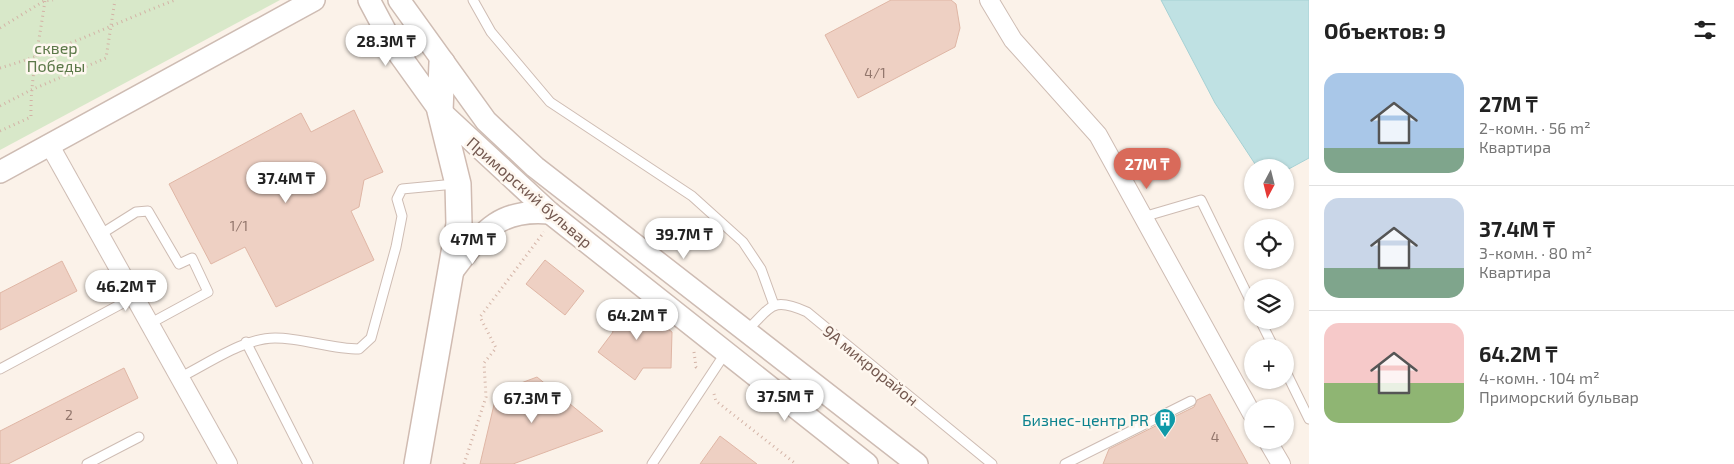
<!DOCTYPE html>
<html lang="ru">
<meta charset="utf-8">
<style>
body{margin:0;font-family:"Exo 2",sans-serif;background:#f2f2f2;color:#222;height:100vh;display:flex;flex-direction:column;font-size:19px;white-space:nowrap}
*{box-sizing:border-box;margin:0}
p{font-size:16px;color:#767676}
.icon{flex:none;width:28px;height:28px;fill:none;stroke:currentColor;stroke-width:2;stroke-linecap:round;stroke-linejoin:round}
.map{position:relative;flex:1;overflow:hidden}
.drawer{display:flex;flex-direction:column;background:#fff;width:425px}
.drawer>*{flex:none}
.needle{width:32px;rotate:187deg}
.buttons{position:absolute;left:1244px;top:159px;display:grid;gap:10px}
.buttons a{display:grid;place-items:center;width:50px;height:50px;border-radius:50%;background:#fff;box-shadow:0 1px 4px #0004;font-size:25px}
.price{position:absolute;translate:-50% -42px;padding:0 11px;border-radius:18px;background:#fff;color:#222;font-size:16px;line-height:32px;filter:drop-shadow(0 1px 2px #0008)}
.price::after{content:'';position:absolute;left:50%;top:30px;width:15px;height:11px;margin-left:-8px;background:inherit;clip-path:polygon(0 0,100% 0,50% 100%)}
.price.current{background:#d96a5a;color:#fff}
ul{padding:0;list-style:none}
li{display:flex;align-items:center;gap:15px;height:125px;padding:0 15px}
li+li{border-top:1px solid #e0e0e0}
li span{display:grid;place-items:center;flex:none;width:140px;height:100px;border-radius:15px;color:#555}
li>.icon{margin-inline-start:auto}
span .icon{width:60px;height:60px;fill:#fffc;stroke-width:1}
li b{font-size:21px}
h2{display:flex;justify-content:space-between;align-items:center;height:60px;padding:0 15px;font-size:21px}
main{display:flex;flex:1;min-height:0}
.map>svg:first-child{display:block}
</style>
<main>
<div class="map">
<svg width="1309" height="464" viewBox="0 0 1309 464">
<rect width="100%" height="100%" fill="#fbf2e9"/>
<path fill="#d8e8c9" d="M 0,0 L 280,0 L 0,150 Z"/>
<path fill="#bfe1e3" stroke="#a6d1d4" d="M 1161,0 L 1309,0 L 1309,158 L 1285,171 L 1285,168 L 1257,167 L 1215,103 Z"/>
<g fill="#eed0c3" stroke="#dfb6a5">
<path d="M 891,0 L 951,0 L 956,4 L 960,28 L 955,47 L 858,98 L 825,35 Z"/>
<path d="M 354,110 L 383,172 L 364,180 L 359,207 L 351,211 L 374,260 L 276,307 L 245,247 L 211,264 L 169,184 L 301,113 L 311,132 Z"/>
<path d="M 545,260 L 584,291 L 565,315 L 526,284 Z"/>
<path d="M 62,261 L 77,291 L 0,330 L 0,293 Z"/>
<path d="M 633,302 L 672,332 L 671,368 L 643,368 L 635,380 L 598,352 L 613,332 L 606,313 Z"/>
<path d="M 124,368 L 138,398 L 8,464 L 0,464 L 0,431 Z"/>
<path d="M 537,377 L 603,431 L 513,464 L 480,464 L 497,392 Z"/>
<path d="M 1210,394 L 1248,464 L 1103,464 L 1109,449 L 1194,407 L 1197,400 Z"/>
<path d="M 720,436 L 757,464 L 700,464 Z"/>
</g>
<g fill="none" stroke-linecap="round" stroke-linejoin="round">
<g stroke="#cebcb3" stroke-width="11">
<g id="service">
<path d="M 473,0 L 491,32 L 550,102 L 692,196 L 743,242 L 761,269 L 774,305"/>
<path d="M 1143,217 L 1201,200 L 1252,304"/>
<path d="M 101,234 L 136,212 L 148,211 L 179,264 L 192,258 L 208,292 L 151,323"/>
<path d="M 1260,320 L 1274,348"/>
<path d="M 746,331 C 772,307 771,296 807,312 L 992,464"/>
<path d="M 246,342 L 308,464"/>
<path d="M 0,369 L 136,296"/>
<path d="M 1285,370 L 1309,419"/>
<path d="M 181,377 C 209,363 244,338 275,338 C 303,338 331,349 359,349 L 371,338 L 396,247 L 402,216 L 397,199 L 402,189 L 455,184"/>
<path d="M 87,464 L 139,437"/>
<path d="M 652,464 L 726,352"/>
<path d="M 1065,464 L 1191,401"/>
</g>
</g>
<g stroke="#cebcb3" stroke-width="20">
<g id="minor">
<path d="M 989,0 L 1013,40 L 1098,135 L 1252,414"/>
<path d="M 49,144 L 228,464"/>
<path d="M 1267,440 L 1281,464"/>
</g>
</g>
<g stroke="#cebcb3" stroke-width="24">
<g id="tertiary">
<path d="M 369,0 L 394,47 L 440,111 L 550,213 L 867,464"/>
<path d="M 399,0 L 486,121 L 535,167 L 917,464"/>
<path d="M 0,172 L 314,0"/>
<path d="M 452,272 C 482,233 497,208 550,213"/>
</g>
</g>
<g stroke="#d0bbb1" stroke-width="28">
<path id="secondary" d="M 417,464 L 459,224 L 458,184 L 440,111 L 442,63"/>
</g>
<g stroke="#d3b3a6" stroke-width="3" stroke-dasharray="1 4" stroke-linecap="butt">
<path d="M 0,28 L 44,1 L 53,0"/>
<path d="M 0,68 C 59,51 117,22 175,0"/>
<path d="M 0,106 L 31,90 L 106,58 L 115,0"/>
<path d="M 0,131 L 31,117 C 30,78 40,39 45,0"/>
<path d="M 694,352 L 696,367 L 699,369"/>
<path d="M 714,394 L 716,401 L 796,464"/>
<path d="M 464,464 L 486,397 L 484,363 L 496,348 L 480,317 L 544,232"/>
</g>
<use href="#service" stroke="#fff" stroke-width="9"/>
<use href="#minor" stroke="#fff" stroke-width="18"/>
<use href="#tertiary" stroke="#fff" stroke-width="21"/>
<use href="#secondary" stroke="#fff" stroke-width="25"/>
</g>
<defs>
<g id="building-pin" transform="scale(1.125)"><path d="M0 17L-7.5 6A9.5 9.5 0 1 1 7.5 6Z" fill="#0f9aa8" stroke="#fef7ef"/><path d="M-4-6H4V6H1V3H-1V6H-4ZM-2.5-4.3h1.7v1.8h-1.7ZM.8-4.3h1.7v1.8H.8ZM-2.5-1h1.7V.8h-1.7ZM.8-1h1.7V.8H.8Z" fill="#fff"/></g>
</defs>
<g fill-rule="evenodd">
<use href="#building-pin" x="1165" y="419"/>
</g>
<g text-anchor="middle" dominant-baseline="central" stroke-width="5" stroke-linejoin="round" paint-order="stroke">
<g font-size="14" fill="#92766c">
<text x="875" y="72">4/1</text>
<text x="239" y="225">1/1</text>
<text x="69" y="414">2</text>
<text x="1215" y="436">4</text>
</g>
<g font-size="16" fill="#5b7848" stroke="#fef7ef">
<text x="56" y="47">сквер<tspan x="56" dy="18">Победы</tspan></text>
</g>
<g font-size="16" fill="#73584f" stroke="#fef7ef">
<text transform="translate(530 192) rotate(41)">Приморский бульвар</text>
<text transform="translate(871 365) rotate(39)">9А микрорайон</text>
</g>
<g font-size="16" fill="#0d838f" stroke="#fef7ef" text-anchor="end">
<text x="1149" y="419">Бизнес-центр PR</text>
</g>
</g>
</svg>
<div class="buttons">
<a><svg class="needle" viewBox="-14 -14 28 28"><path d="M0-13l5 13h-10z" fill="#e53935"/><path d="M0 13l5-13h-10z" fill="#767676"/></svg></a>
<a><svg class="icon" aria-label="locate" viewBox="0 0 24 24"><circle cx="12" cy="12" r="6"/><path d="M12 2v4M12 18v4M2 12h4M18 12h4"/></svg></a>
<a><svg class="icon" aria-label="layers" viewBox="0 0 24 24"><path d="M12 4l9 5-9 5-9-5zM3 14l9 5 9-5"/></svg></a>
<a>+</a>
<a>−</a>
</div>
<b class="price" style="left:386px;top:67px">28.3M ₸</b>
<b class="price current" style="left:1147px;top:190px">27M ₸</b>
<b class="price" style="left:286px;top:204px">37.4M ₸</b>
<b class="price" style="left:684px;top:260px">39.7M ₸</b>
<b class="price" style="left:473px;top:265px">47M ₸</b>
<b class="price" style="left:126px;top:312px">46.2M ₸</b>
<b class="price" style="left:637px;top:341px">64.2M ₸</b>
<b class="price" style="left:785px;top:422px">37.5M ₸</b>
<b class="price" style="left:532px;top:424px">67.3M ₸</b>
</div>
<section class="drawer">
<h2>Объектов: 9<svg class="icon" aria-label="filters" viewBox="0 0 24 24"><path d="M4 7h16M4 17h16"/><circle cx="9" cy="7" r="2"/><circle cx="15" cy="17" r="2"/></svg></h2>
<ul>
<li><span style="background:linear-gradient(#a9c7e8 75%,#7fa58c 0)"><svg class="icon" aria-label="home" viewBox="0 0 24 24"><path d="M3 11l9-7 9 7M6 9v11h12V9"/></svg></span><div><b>27M ₸</b><p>2-комн. · 56 m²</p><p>Квартира</p></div></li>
<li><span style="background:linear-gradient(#c9d6e8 70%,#7fa58c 0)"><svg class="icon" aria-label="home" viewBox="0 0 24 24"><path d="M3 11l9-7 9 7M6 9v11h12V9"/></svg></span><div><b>37.4M ₸</b><p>3-комн. · 80 m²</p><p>Квартира</p></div></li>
<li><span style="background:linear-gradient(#f6c9c9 60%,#8fb573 0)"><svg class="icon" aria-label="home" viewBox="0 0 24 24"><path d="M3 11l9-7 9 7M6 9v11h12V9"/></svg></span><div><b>64.2M ₸</b><p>4-комн. · 104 m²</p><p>Приморский бульвар</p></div></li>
</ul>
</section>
</main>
